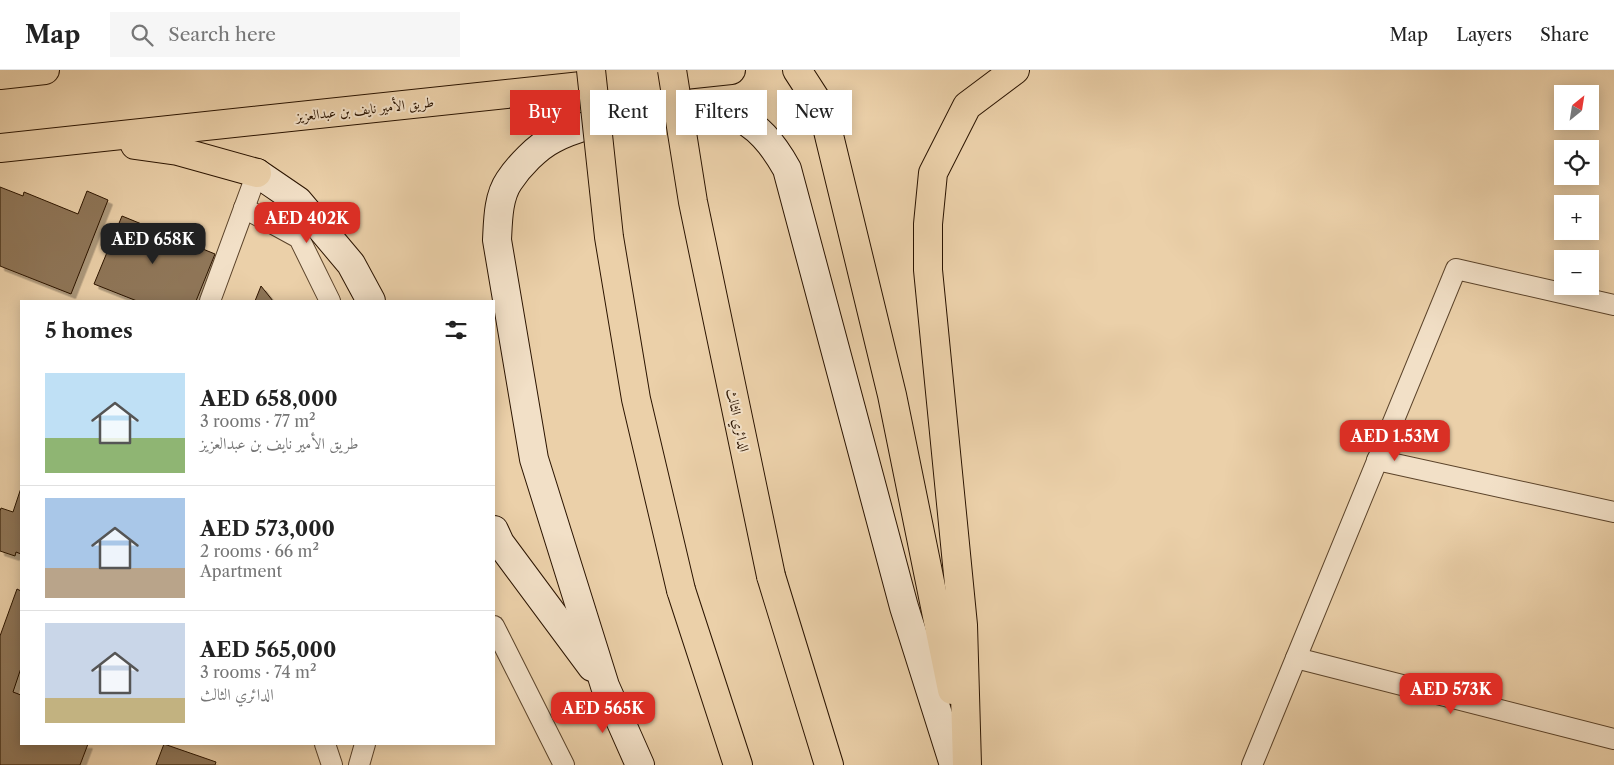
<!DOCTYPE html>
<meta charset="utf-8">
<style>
body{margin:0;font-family:"Libre Caslon Text",Amiri,serif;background:#f6f6f6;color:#222;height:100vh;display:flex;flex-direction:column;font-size:19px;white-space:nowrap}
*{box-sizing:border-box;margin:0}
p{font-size:16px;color:#767676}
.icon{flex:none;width:28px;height:28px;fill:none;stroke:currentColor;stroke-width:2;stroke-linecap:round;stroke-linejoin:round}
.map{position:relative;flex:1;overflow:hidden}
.drawer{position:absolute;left:20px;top:230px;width:475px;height:445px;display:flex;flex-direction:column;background:#fff;border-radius:0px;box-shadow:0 2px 12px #0003}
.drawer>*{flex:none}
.banner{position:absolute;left:510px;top:20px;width:475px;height:45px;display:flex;gap:10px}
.needle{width:32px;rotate:30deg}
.fabs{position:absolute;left:1554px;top:15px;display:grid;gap:10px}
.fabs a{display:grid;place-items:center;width:45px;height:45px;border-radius:0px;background:#fff;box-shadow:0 2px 12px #0003;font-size:25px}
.price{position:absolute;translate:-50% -42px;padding:0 11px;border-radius:10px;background:#d93025;color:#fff;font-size:16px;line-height:32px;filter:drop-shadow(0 1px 2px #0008)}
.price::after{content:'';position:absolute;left:50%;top:30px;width:15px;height:11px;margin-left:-8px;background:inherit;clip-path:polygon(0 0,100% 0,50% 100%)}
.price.selected{background:#222;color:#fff}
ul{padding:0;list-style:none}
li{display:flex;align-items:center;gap:15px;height:125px;padding:0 25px}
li+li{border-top:1px solid #e0e0e0}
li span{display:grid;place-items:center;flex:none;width:140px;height:100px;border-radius:0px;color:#555}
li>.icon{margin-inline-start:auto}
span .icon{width:60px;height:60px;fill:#fffc;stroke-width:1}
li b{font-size:21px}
h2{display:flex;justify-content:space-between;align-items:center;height:60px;padding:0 25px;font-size:21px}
.chip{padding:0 18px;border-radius:0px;background:#fff;box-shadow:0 2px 12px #0003;font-size:18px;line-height:45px}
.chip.selected{background:#d93025;color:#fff}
header{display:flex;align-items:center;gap:30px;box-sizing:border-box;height:70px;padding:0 25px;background:#fff;border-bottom:1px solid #e0e0e0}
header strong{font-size:24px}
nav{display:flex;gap:28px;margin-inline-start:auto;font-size:18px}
.search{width:350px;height:45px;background:#f6f6f6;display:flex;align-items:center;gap:12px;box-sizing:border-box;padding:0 18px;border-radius:0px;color:#767676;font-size:19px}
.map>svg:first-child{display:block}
</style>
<header>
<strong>Map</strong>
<div class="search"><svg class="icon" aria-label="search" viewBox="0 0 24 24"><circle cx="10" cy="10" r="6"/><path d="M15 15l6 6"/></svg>Search here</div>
<nav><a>Map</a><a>Layers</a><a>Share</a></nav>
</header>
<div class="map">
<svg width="1614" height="695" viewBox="0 0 1614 695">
<defs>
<filter id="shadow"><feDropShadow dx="4.5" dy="4.5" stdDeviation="0" flood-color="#0004"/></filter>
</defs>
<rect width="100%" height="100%" fill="#ebd0a9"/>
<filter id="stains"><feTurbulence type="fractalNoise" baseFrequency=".004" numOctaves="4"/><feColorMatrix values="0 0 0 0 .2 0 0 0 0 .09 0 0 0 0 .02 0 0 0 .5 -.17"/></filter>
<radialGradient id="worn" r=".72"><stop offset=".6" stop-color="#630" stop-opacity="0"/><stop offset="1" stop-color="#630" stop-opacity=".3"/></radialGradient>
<g fill="#8f7658" stroke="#2b1400" filter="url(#shadow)">
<path d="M 0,117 L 23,126 L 24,122 L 78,144 L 87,121 L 108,130 L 71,224 L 0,196 Z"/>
<path d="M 122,146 L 215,184 L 196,231 L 137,231 L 94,214 Z"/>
<path d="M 261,216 L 273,231 L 255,231 Z"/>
<path d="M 21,418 L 21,484 L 16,482 L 15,486 L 0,481 L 0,441 L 1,438 L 13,442 Z"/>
<path d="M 17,519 L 21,521 L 21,598 L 13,622 L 21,625 L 21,674 L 88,674 L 80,695 L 0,695 L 0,566 Z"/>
<path d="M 164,674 L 216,692 L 215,695 L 156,695 Z"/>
</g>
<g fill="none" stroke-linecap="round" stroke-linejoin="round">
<g stroke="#5b432a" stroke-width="22">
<g id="street">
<path d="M 244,138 L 299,168 L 330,231"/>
<path d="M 210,231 L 257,103"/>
<path d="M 1377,390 L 1614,442"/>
<path d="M 494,556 L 564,695"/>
<path d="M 1296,588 L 1614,669"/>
<path d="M 325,674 L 332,695"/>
<path d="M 359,695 L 365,674"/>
<path d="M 1252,695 L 1456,199 L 1614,235"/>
</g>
</g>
<g stroke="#2b1400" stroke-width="30">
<g id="secondary">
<path d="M 257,103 L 298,131 L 351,194 L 371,231"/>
<path d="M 494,460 L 500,473 L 592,597"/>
<path d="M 640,695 L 605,616 L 534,389 L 497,170 C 498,151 498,127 509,111 C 519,96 537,77 553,69 C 588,50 695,27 731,43 C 758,55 773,74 787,99 L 904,537 L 954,695"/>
</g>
</g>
<g stroke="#2b1400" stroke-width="30">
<g id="primary">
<path d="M 797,0 L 817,31 L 827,57 L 892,325 L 952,620"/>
<path d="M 0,5 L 45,0"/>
<path d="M 135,75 L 178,81 L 257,103"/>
<path d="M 0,78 L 731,0"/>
<path d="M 967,695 L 963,555 L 928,200 L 928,154 L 933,103 L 967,36 L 1015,0"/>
</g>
</g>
<g stroke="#2b1400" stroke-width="30">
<g id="highway">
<path d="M 771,506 L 829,695"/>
<path d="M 681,520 L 738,695"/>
</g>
</g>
<use href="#street" stroke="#f2e0c7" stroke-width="20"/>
<use href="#secondary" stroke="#f2e0c7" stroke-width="28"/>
<use href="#primary" stroke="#ebd0a9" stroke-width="28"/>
<use href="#highway" stroke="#ebd0a9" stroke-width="28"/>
<g stroke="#2b1400" stroke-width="30" stroke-linecap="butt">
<g id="highway-bridge">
<path d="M 591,0 L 609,167 L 636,329 L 681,520"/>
<path d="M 672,0 L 693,132 L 771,506"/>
</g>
</g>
<use href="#highway-bridge" stroke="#ebd0a9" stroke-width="28"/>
</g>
<g text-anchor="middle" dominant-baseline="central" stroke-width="4" stroke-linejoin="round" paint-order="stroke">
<g font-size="14" fill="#2b1400" stroke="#f2e0c7">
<text transform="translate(365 39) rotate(-6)">طريق الأمير نايف بن عبدالعزيز</text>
<text transform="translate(738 350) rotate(78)">الدائري الثالث</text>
</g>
</g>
<rect width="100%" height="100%" filter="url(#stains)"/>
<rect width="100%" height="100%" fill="url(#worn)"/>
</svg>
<div class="fabs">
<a><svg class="needle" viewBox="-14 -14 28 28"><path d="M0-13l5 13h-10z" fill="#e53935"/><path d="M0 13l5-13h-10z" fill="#767676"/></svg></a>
<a><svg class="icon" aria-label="locate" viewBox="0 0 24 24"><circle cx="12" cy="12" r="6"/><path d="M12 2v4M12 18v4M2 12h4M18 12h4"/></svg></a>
<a>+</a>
<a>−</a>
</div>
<b class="price" style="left:307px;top:174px">AED 402K</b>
<b class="price selected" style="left:153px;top:195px">AED 658K</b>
<b class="price" style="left:1395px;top:392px">AED 1.53M</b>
<b class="price" style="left:1451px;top:645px">AED 573K</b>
<b class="price" style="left:603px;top:664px">AED 565K</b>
<div class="banner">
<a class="chip selected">Buy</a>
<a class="chip">Rent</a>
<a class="chip">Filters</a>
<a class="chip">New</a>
</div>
<section class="drawer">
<h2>5 homes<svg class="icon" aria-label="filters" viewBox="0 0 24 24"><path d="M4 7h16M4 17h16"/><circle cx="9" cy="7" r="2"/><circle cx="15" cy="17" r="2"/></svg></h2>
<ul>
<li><span style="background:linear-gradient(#bfe0f5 65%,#8fb573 0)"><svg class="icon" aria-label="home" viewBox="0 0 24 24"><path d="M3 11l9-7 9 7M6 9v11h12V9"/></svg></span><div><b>AED 658,000</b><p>3 rooms · 77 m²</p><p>طريق الأمير نايف بن عبدالعزيز</p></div></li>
<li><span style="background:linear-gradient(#a9c7e8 70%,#b9a48a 0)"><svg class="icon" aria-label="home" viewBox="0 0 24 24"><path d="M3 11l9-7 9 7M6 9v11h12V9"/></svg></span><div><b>AED 573,000</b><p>2 rooms · 66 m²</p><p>Apartment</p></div></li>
<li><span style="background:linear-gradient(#c9d6e8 75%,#c2b280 0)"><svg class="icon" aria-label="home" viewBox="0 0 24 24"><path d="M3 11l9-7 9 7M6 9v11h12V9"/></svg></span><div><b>AED 565,000</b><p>3 rooms · 74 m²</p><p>الدائري الثالث</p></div></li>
</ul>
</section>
</div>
